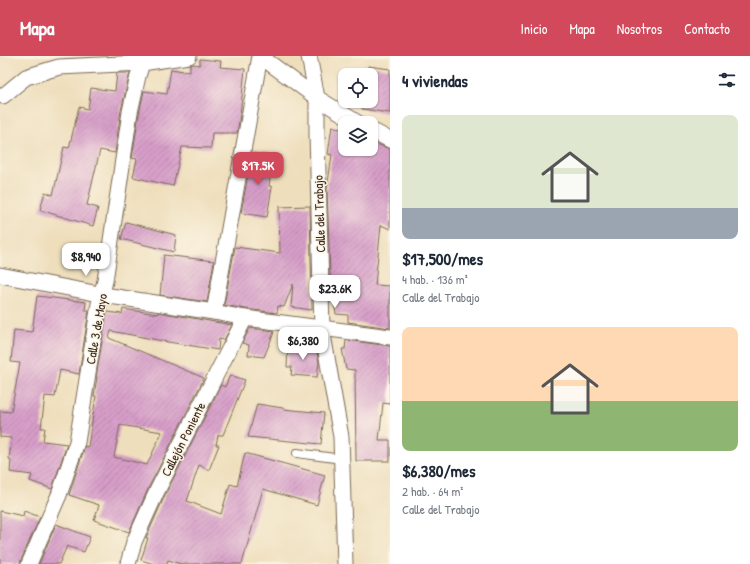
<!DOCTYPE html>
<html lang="es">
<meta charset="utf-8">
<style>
body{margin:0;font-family:"Patrick Hand",sans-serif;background:#f2f2f3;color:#1f2937;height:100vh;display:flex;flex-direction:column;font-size:15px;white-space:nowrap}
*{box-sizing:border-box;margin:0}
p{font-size:13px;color:#747a83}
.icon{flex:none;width:22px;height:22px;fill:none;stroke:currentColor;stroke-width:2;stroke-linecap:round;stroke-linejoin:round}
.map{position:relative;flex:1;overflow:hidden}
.panel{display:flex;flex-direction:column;background:#fff;width:360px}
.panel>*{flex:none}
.buttons{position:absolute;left:338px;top:12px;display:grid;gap:8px}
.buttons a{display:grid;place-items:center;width:40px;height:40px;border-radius:8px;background:#fff;box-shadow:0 1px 3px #0004;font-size:20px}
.price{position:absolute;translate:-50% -34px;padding:0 9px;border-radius:8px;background:#fff;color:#222;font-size:13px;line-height:26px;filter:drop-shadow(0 1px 2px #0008)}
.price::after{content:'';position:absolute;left:50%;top:24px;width:12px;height:9px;margin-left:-6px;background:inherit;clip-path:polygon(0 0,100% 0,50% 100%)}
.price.selected{background:#d1495b;color:#fff}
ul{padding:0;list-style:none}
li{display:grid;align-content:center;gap:8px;height:212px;padding:0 12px}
li span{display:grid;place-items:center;height:124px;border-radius:8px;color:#555}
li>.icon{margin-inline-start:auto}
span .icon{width:72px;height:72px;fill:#fffc;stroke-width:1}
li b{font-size:17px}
h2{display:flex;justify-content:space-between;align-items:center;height:48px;padding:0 12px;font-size:17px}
header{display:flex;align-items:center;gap:24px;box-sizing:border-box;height:56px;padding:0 20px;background:#d1495b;color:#fff}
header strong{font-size:19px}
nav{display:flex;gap:22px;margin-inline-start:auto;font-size:14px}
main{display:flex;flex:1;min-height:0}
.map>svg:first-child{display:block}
</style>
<header>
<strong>Mapa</strong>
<nav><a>Inicio</a><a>Mapa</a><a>Nosotros</a><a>Contacto</a></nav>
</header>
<main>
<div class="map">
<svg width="390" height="508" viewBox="0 0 390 508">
<defs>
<pattern id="building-hatch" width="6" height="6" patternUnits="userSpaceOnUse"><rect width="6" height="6" fill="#d79ec9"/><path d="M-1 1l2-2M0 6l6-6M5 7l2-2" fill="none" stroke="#b081a3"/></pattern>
</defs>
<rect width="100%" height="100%" fill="#fcf5e5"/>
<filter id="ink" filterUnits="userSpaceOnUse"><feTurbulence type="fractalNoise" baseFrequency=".025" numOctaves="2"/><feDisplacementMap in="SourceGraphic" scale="8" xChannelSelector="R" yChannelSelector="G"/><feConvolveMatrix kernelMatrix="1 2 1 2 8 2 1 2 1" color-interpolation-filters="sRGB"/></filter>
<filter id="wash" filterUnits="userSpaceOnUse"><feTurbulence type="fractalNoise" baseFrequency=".012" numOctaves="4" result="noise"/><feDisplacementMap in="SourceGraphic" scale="16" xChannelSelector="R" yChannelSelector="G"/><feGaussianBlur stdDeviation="0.9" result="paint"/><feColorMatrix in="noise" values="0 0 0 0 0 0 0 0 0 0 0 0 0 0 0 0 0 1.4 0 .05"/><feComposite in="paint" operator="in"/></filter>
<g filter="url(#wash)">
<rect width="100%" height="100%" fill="#eedebc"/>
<g id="blocks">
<g fill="url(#building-hatch)" fill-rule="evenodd">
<path d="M 200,3 L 221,5 L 220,11 L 245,13 L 240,59 L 237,77 L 212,77 L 211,92 L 182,91 L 173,130 L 133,121 L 137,103 L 132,102 L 139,58 L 144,35 L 167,38 L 171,13 L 190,16 L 190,9 L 193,8 L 200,9 Z"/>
<path d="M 368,10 L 390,13 L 390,57 L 362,53 L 363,45 L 371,45 L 371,19 L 367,19 Z"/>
<path d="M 117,17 L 130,17 L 121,54 L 115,97 L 100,94 L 87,149 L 98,152 L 93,170 L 40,154 L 45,136 L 53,139 L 64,91 L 69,92 L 79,51 L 88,53 L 91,32 L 115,35 Z"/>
<path d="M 332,70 L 345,75 L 345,93 L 371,93 L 371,86 L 390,93 L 390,173 L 381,169 L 375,229 L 390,230 L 390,272 L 348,266 L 348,259 L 336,258 L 330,218 L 327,133 L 332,99 L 328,98 Z"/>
<path d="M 252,97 L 273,100 L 269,130 L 272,131 L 267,161 L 241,157 Z"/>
<path d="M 310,150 L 312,254 L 291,251 L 293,228 L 284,251 L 278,250 L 277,257 L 246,253 L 224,249 L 235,191 L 280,197 L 279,151 Z"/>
<path d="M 126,166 L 176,179 L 174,196 L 121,183 Z"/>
<path d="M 164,199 L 214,205 L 207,246 L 160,239 Z"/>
<path d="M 37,240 L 86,246 L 85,254 L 89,254 L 79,318 L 60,314 L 55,341 L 45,340 L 41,372 L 45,372 L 43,385 L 67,388 L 52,433 L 30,425 L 32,419 L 10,416 L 11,404 L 9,403 L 12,382 L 0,381 L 0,355 L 11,356 L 20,307 L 11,306 L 14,274 L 32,276 Z"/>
<path d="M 123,253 L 158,258 L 158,256 L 232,269 L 224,284 L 219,283 L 218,294 L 168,286 L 111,275 L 109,282 L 204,322 L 149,431 L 129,476 L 94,464 L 99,449 L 69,439 L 85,390 L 88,391 L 96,340 L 94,340 L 97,321 L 96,321 L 107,256 L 122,258 ZM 120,369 L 162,376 L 147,409 L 114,401 Z"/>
<path d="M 250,272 L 274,275 L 273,279 L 264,301 L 248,299 L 249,289 L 242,287 Z"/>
<path d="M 346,284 L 390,290 L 390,348 L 383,347 L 379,384 L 390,384 L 390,405 L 356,405 L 355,314 L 346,313 L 342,293 L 345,293 Z"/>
<path d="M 288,289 L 316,291 L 319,306 L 317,321 L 291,319 L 292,311 L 287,311 Z"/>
<path d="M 230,319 L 245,324 L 223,379 L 218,379 L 216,389 L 219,389 L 209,414 L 199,409 L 187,445 L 221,458 L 230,428 L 237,430 L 245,397 L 325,419 L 317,449 L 263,433 L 242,508 L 181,508 L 168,504 L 167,508 L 154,508 L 141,504 L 148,482 L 146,482 L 165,439 L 221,329 L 225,331 Z"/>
<path d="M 257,348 L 283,352 L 283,353 L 324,357 L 321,388 L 248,381 Z"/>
<path d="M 0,455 L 23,460 L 24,455 L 40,461 L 21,504 L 20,508 L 0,508 Z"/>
<path d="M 56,468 L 90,481 L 84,496 L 67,490 L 59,508 L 39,508 Z"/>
</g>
</g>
</g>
<g filter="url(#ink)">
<use href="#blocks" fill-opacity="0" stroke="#7a6955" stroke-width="1"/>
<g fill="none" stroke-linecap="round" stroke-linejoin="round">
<g stroke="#7a6955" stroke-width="10">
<path id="service" d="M 297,397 L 342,403"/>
</g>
<g stroke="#7a6955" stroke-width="17">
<g id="minor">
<path d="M 260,0 L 317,42 L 358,67"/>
<path d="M 309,0 L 317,42 L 317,77 L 322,273 L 341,381 L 345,508"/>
<path d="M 3,40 L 26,21 L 59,11 L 142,7 L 189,0"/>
<path d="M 371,74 L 390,84"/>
<path d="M 0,219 L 110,240 L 214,256 L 245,262 L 390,281"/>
<path d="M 214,256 L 260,0"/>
<path d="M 29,508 L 59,439 L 77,386 L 99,248 L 105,225 L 130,56 L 138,20 L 142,7"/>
<path d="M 128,508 L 134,486 L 157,435 L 245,262"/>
</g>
</g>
<use href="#service" stroke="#fff" stroke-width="8"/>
<use href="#minor" stroke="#fff" stroke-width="15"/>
</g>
</g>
<g text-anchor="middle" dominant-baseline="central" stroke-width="3" stroke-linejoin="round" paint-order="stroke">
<g font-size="13" fill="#3b2a1e" stroke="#fcf5e5">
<text transform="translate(319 158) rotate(-92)">Calle del Trabajo</text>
<text transform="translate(96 273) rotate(-80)">Calle 3 de Mayo</text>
<text transform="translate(183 383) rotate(-63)">Callejón Poniente</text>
</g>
</g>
</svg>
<div class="buttons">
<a><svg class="icon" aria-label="locate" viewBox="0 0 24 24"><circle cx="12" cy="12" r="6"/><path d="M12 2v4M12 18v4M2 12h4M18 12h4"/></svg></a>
<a><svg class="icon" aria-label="layers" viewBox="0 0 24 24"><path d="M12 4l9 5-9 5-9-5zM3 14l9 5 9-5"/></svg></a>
</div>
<b class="price selected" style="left:258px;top:130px">$17.5K</b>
<b class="price" style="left:86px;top:221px">$8,940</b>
<b class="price" style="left:335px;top:253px">$23.6K</b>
<b class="price" style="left:303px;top:305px">$6,380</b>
</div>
<section class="panel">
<h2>4 viviendas<svg class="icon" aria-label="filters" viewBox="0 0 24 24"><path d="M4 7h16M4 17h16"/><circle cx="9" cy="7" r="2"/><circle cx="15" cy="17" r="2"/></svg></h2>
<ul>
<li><span style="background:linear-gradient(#dfe7d0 75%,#9aa5b1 0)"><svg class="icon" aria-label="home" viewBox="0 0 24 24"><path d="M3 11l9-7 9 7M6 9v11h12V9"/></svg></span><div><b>$17,500/mes</b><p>4 hab. · 136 m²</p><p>Calle del Trabajo</p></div></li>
<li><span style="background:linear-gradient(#ffd9b3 60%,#8fb573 0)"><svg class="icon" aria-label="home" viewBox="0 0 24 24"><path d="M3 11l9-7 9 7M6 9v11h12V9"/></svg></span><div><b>$6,380/mes</b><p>2 hab. · 64 m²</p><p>Calle del Trabajo</p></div></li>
</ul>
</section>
</main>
